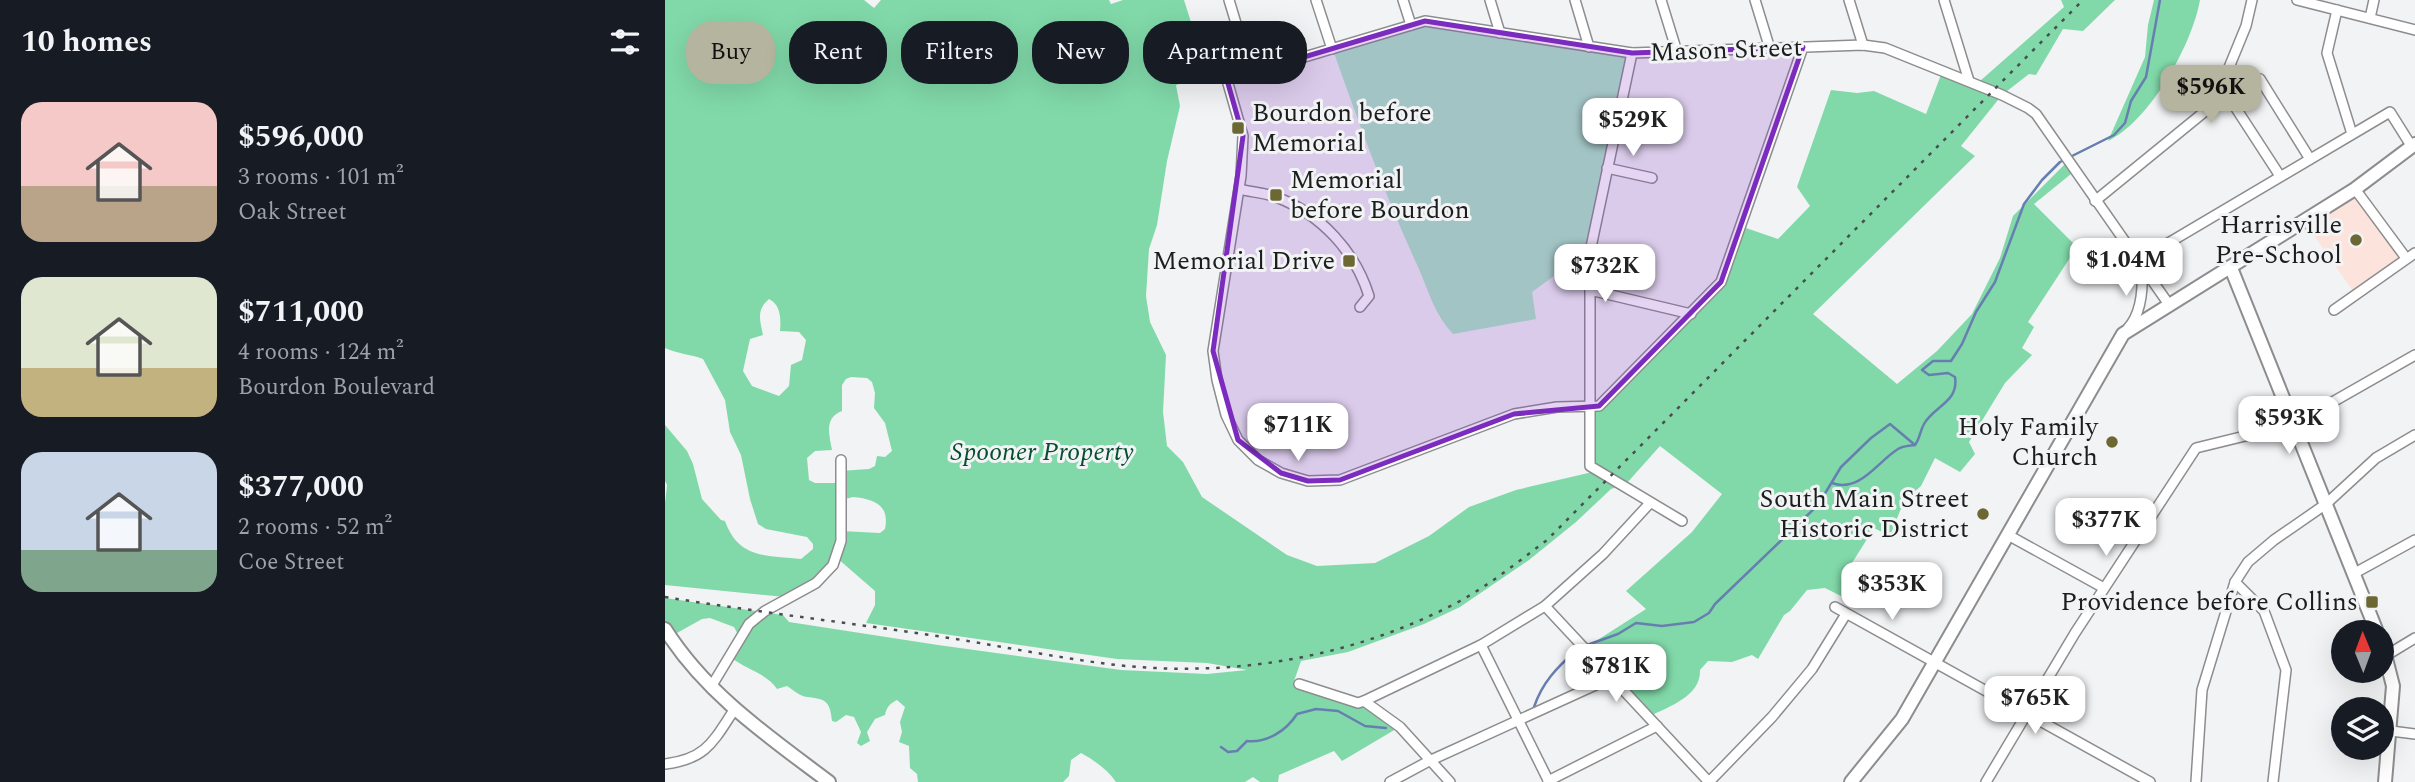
<!DOCTYPE html>
<meta charset="utf-8">
<style>
body{margin:0;font-family:Spectral,serif;background:#20242c;color:#f1f3f6;height:100vh;display:flex;flex-direction:column;font-size:26px;white-space:nowrap}
*{box-sizing:border-box;margin:0}
p{font-size:23px;color:#9ea1a6}
.icon{flex:none;width:38px;height:38px;fill:none;stroke:currentColor;stroke-width:2;stroke-linecap:round;stroke-linejoin:round}
.map{position:relative;flex:1;overflow:hidden}
.details{display:flex;flex-direction:column;background:#171b24;width:665px}
.details>*{flex:none}
.top-card{position:absolute;left:21px;top:21px;width:665px;height:63px;display:flex;gap:14px}
.needle{width:46px;rotate:359deg}
.fabs{position:absolute;left:1666px;top:620px;display:grid;gap:14px}
.fabs a{display:grid;place-items:center;width:63px;height:63px;border-radius:50%;background:#171b24;box-shadow:0 7px 28px #0002;font-size:35px}
.price{position:absolute;translate:-50% -60px;padding:0 16px;border-radius:14px;background:#fff;color:#222;font-size:23px;line-height:46px;filter:drop-shadow(0 2px 4px #0008)}
.price::after{content:'';position:absolute;left:50%;top:42px;width:21px;height:16px;margin-left:-10px;background:inherit;clip-path:polygon(0 0,100% 0,50% 100%)}
.price.current{background:#b5b49e;color:#111}
ul{padding:0;list-style:none}
li{display:flex;align-items:center;gap:21px;height:175px;padding:0 21px}
li span{display:grid;place-items:center;flex:none;width:196px;height:140px;border-radius:21px;color:#555}
li>.icon{margin-inline-start:auto}
span .icon{width:84px;height:84px;fill:#fffc;stroke-width:1}
li b{font-size:30px}
h2{display:flex;justify-content:space-between;align-items:center;height:84px;padding:0 21px;font-size:30px}
.tag{padding:0 24px;border-radius:28px;background:#171b24;box-shadow:0 7px 28px #0002;font-size:24px;line-height:63px}
.tag.current{background:#b5b49e;color:#111}
main{display:flex;flex:1;min-height:0}
.map>svg:first-child{display:block}
</style>
<main>
<section class="details">
<h2>10 homes<svg class="icon" aria-label="filters" viewBox="0 0 24 24"><path d="M4 7h16M4 17h16"/><circle cx="9" cy="7" r="2"/><circle cx="15" cy="17" r="2"/></svg></h2>
<ul>
<li><span style="background:linear-gradient(#f6c9c9 60%,#b9a48a 0)"><svg class="icon" aria-label="home" viewBox="0 0 24 24"><path d="M3 11l9-7 9 7M6 9v11h12V9"/></svg></span><div><b>$596,000</b><p>3 rooms · 101 m²</p><p>Oak Street</p></div></li>
<li><span style="background:linear-gradient(#dfe7d0 65%,#c2b280 0)"><svg class="icon" aria-label="home" viewBox="0 0 24 24"><path d="M3 11l9-7 9 7M6 9v11h12V9"/></svg></span><div><b>$711,000</b><p>4 rooms · 124 m²</p><p>Bourdon Boulevard</p></div></li>
<li><span style="background:linear-gradient(#c9d6e8 70%,#7fa58c 0)"><svg class="icon" aria-label="home" viewBox="0 0 24 24"><path d="M3 11l9-7 9 7M6 9v11h12V9"/></svg></span><div><b>$377,000</b><p>2 rooms · 52 m²</p><p>Coe Street</p></div></li>
</ul>
</section>
<div class="map">
<svg width="1750" height="782" viewBox="0 0 1750 782">
<rect width="100%" height="100%" fill="#f2f3f5"/>
<path fill="#fce3dc" d="M 1694,191 L 1741,256 L 1688,291 L 1641,224 Z"/>
<path fill="#adeac7" d="M 762,24 L 964,57 L 925,271 L 889,276 L 867,292 L 871,319 L 788,334 C 770,315 764,293 754,269 C 721,198 694,124 668,50 Z"/>
<g fill="#81d9a9" fill-rule="evenodd">
<path d="M 0,0 L 199,0 L 209,8 L 216,0 L 444,0 L 446,4 L 458,0 L 519,0 L 543,76 L 511,85 L 515,106 L 502,161 L 492,225 L 484,249 L 481,296 L 485,322 L 501,355 L 498,412 L 502,446 L 518,462 L 537,497 L 622,555 L 652,566 L 710,563 L 764,536 L 804,507 L 851,490 L 936,470 L 924,461 L 924,407 L 934,407 L 1059,281 L 1081,228 L 1113,239 L 1145,206 L 1132,187 L 1166,90 L 1192,93 L 1209,91 L 1261,114 L 1279,67 L 1315,81 L 1399,7 L 1396,0 L 1450,0 L 1418,31 L 1398,29 L 1371,75 L 1364,74 L 1337,95 L 1296,146 L 1310,156 L 1148,314 L 1232,384 L 1272,351 L 1307,314 L 1335,258 L 1348,216 L 1400,164 L 1406,174 L 1369,204 L 1412,247 L 1363,322 L 1369,327 L 1357,348 L 1367,355 L 1340,383 L 1304,442 L 1310,454 L 1295,472 L 1270,458 L 1256,486 L 1239,501 L 1225,536 L 1209,528 L 1187,563 L 1196,568 L 1178,597 L 1160,588 L 1142,590 L 1125,611 L 1119,615 L 1093,659 L 1087,655 L 1067,662 L 1043,661 L 1035,670 C 1036,696 1005,706 985,716 L 920,648 L 981,609 L 961,591 L 1027,532 L 1057,494 L 995,446 L 961,484 L 946,489 L 911,522 L 864,560 L 795,607 L 759,624 L 683,652 L 636,661 L 628,684 L 700,707 L 731,729 L 677,761 L 669,751 L 614,775 L 613,782 L 595,782 L 588,777 L 580,782 L 451,782 C 443,770 429,760 416,753 L 406,760 L 404,776 L 398,782 L 253,782 L 252,774 L 245,768 L 244,746 L 234,742 L 237,732 L 235,722 L 240,707 L 232,700 C 225,703 221,708 220,715 L 210,719 L 202,732 L 205,741 L 196,746 L 192,743 L 196,732 L 189,717 L 181,715 L 171,722 L 167,721 C 165,700 160,699 142,697 C 135,696 128,690 122,686 L 112,689 C 104,675 81,669 68,659 L 76,640 L 69,627 L 45,618 L 37,619 L 3,638 L 0,634 L 0,598 L 118,615 L 124,622 L 273,645 L 456,670 L 542,674 L 582,670 L 542,663 L 452,659 L 201,623 L 210,605 L 210,591 L 172,558 L 160,572 L 120,597 L 0,585 L 0,503 L 2,485 L 0,481 L 0,425 L 22,451 L 28,464 L 37,499 L 56,520 L 60,521 C 74,560 103,555 136,559 L 148,549 L 148,544 L 142,537 L 101,529 L 93,524 L 85,499 L 76,455 L 65,432 L 60,400 L 38,359 C 25,354 13,354 0,348 ZM 104,299 C 116,305 116,319 115,331 L 134,332 L 141,340 L 137,360 L 126,365 L 124,386 L 114,396 L 87,386 L 78,371 L 85,339 L 98,335 C 95,320 91,310 104,299 ZM 186,377 L 202,378 L 207,382 L 210,393 L 209,408 L 220,423 L 227,451 L 220,457 L 212,456 L 210,466 L 204,469 L 175,471 L 174,483 L 150,483 L 144,480 L 142,458 L 150,451 L 167,450 C 164,434 159,418 177,411 L 177,385 L 181,379 ZM 188,497 C 209,499 225,505 220,529 L 215,533 L 176,531 L 180,499 Z"/>
<path d="M 1489,0 L 1535,0 C 1527,45 1485,121 1443,141 L 1480,57 L 1483,25 Z"/>
</g>
<g fill="none" stroke-linecap="round" stroke-linejoin="round">
<g stroke="#677fb0" stroke-width="2.5">
<path d="M 1167,483 C 1195,493 1212,462 1233,449 C 1238,446 1244,446 1250,445"/>
<path d="M 922,645 L 953,634 L 971,623 L 997,626 L 1029,622 L 1044,613 L 1050,604 L 1153,505 L 1176,467 L 1206,438 L 1225,424 L 1250,445 C 1255,438 1255,431 1259,424 C 1269,406 1294,402 1290,377 L 1283,373 L 1264,375 L 1257,370 L 1268,361 L 1286,361 L 1297,344 L 1311,312 L 1330,282 L 1359,204 L 1377,180 L 1395,162 L 1449,135 L 1460,123 L 1466,101 L 1481,77 L 1495,0"/>
<path d="M 869,707 C 877,683 892,667 911,651"/>
<path d="M 556,747 L 563,752 L 572,751 L 582,741 C 602,743 621,731 632,714 L 651,709 L 673,711 L 700,726 L 721,728"/>
</g>
<g stroke="#8d8d8f" stroke-width="12">
<g id="minor">
<path d="M 564,0 L 586,73"/>
<path d="M 651,0 L 667,49"/>
<path d="M 738,0 L 746,25"/>
<path d="M 825,0 L 835,33"/>
<path d="M 910,0 L 924,47"/>
<path d="M 996,0 L 1012,52"/>
<path d="M 1090,0 L 1105,49"/>
<path d="M 1184,0 L 1198,45"/>
<path d="M 1279,0 L 1304,81"/>
<path d="M 1632,0 L 1750,30"/>
<path d="M 1672,10 L 1662,53 L 1687,134"/>
<path d="M 1705,18 L 1709,0"/>
<path d="M 1138,47 L 1056,282 L 934,406 L 892,407 L 849,414 L 675,480 L 643,481 L 616,473 L 593,460 L 573,440 L 561,415 L 552,380 L 548,351 L 576,176 L 578,136 L 562,80 L 760,21 L 967,53 L 1198,45 L 1220,48 L 1337,95 L 1363,108 L 1371,114 L 1505,306"/>
<path d="M 967,53 L 925,252 L 925,466 L 1017,521"/>
<path d="M 1563,96 L 1615,176"/>
<path d="M 1549,104 L 1595,79 L 1645,159"/>
<path d="M 942,168 L 987,178"/>
<path d="M 574,189 C 586,192 600,193 611,197 C 656,214 690,251 704,296 L 695,307"/>
<path d="M 1690,189 L 1741,258"/>
<path d="M 1430,201 L 1549,104 L 1581,26 L 1587,0"/>
<path d="M 1473,261 L 1725,112 L 1747,147"/>
<path d="M 925,290 L 1026,314"/>
<path d="M 1669,310 L 1750,253"/>
<path d="M 1463,328 C 1477,313 1478,289 1477,269"/>
<path d="M 1343,535 L 1439,588"/>
<path d="M 1688,574 L 1750,540"/>
<path d="M 1570,582 L 1599,611 L 1621,670 L 1608,782"/>
<path d="M 880,606 L 1044,782"/>
<path d="M 1170,607 L 1485,782"/>
<path d="M 816,645 L 884,782"/>
<path d="M 1722,655 L 1750,638"/>
<path d="M 634,684 L 693,703 L 699,701 L 735,727 L 785,782"/>
<path d="M 46,687 L 84,624 L 100,611 L 151,583 L 168,565 L 176,541 L 176,460"/>
<path d="M 699,701 L 816,645 L 880,606 L 938,554 L 985,503"/>
<path d="M 1726,731 L 1750,734"/>
<path d="M 0,764 C 41,759 48,742 69,710"/>
<path d="M 883,781 L 992,726"/>
<path d="M 725,782 L 764,761 L 946,678"/>
<path d="M 1044,782 L 1107,717 L 1147,669 L 1181,614"/>
<path d="M 1321,782 L 1410,633 L 1531,448 L 1629,424 L 1750,355"/>
<path d="M 1531,782 L 1537,690 L 1570,582 L 1583,562 L 1609,540 L 1661,504 L 1711,458 L 1750,435"/>
</g>
</g>
<g stroke="#8d8d8f" stroke-width="16">
<g id="major">
<path d="M 1566,268 L 1712,632"/>
<path d="M 0,629 C 41,694 103,736 164,782"/>
<path d="M 1717,643 L 1728,686 L 1720,782"/>
<path d="M 1186,782 L 1237,719 L 1458,334 L 1690,189 L 1750,144"/>
</g>
</g>
<use href="#minor" stroke="#fff" stroke-width="9"/>
<use href="#major" stroke="#fff" stroke-width="12"/>
<path stroke="#4c4d4e" stroke-width="2.5" stroke-dasharray="3.5 7" stroke-linecap="butt" d="M 0,597 C 92,612 186,623 278,637 C 336,646 393,658 451,665 C 570,678 690,657 795,601 C 826,584 854,561 882,540 L 1418,0"/>
</g>
<path fill="#7b2cbf" fill-opacity="0.2" stroke="#7b2cbf" stroke-width="5" stroke-linejoin="round" d="M 760,21 L 967,53 L 1138,47 L 1056,282 L 934,406 L 849,414 L 675,480 L 643,481 L 616,473 L 573,440 L 548,351 L 578,136 L 562,80 Z"/>
<g fill="#6c6733" stroke="#f2f3f5" stroke-width="2.5">
<rect x="566" y="121" width="14" height="14" rx="3.5"/>
<rect x="604" y="188" width="14" height="14" rx="3.5"/>
<circle cx="1691" cy="240" r="7"/>
<rect x="677" y="254" width="14" height="14" rx="3.5"/>
<circle cx="1447" cy="442" r="7"/>
<circle cx="1318" cy="514" r="7"/>
<rect x="1700" y="595" width="14" height="14" rx="3.5"/>
</g>
<g text-anchor="middle" dominant-baseline="central" stroke-width="6" stroke-linejoin="round" paint-order="stroke">
<g font-size="26" fill="#1c1d1d" stroke="#f2f3f5">
<text transform="translate(1061 50) rotate(-2)">Mason Street</text>
</g>
<g font-size="26" fill="#1c1d1d" stroke="#f2f3f5" text-anchor="end">
<text x="587" y="113" text-anchor="start">Bourdon before<tspan x="587" dy="30">Memorial</tspan></text>
<text x="625" y="180" text-anchor="start">Memorial<tspan x="625" dy="30">before Bourdon</tspan></text>
<text x="1677" y="225">Harrisville<tspan x="1677" dy="30">Pre-School</tspan></text>
<text x="670" y="261">Memorial Drive</text>
<text x="1433" y="427">Holy Family<tspan x="1433" dy="30">Church</tspan></text>
<text x="1304" y="499">South Main Street<tspan x="1304" dy="30">Historic District</tspan></text>
<text x="1693" y="602">Providence before Collins</text>
</g>
<g font-size="26" font-style="italic" fill="#054e30" stroke="#f2f3f5">
<text x="377" y="452">Spooner Property</text>
</g>
</g>
</svg>
<div class="fabs">
<a><svg class="needle" viewBox="-14 -14 28 28"><path d="M0-13l5 13h-10z" fill="#e53935"/><path d="M0 13l5-13h-10z" fill="#9ea1a6"/></svg></a>
<a><svg class="icon" aria-label="layers" viewBox="0 0 24 24"><path d="M12 4l9 5-9 5-9-5zM3 14l9 5 9-5"/></svg></a>
</div>
<b class="price current" style="left:1546px;top:125px">$596K</b>
<b class="price" style="left:968px;top:158px">$529K</b>
<b class="price" style="left:1461px;top:298px">$1.04M</b>
<b class="price" style="left:940px;top:304px">$732K</b>
<b class="price" style="left:1624px;top:456px">$593K</b>
<b class="price" style="left:633px;top:463px">$711K</b>
<b class="price" style="left:1441px;top:558px">$377K</b>
<b class="price" style="left:1227px;top:622px">$353K</b>
<b class="price" style="left:951px;top:704px">$781K</b>
<b class="price" style="left:1370px;top:736px">$765K</b>
<div class="top-card">
<a class="tag current">Buy</a>
<a class="tag">Rent</a>
<a class="tag">Filters</a>
<a class="tag">New</a>
<a class="tag">Apartment</a>
</div>
</div>
</main>
